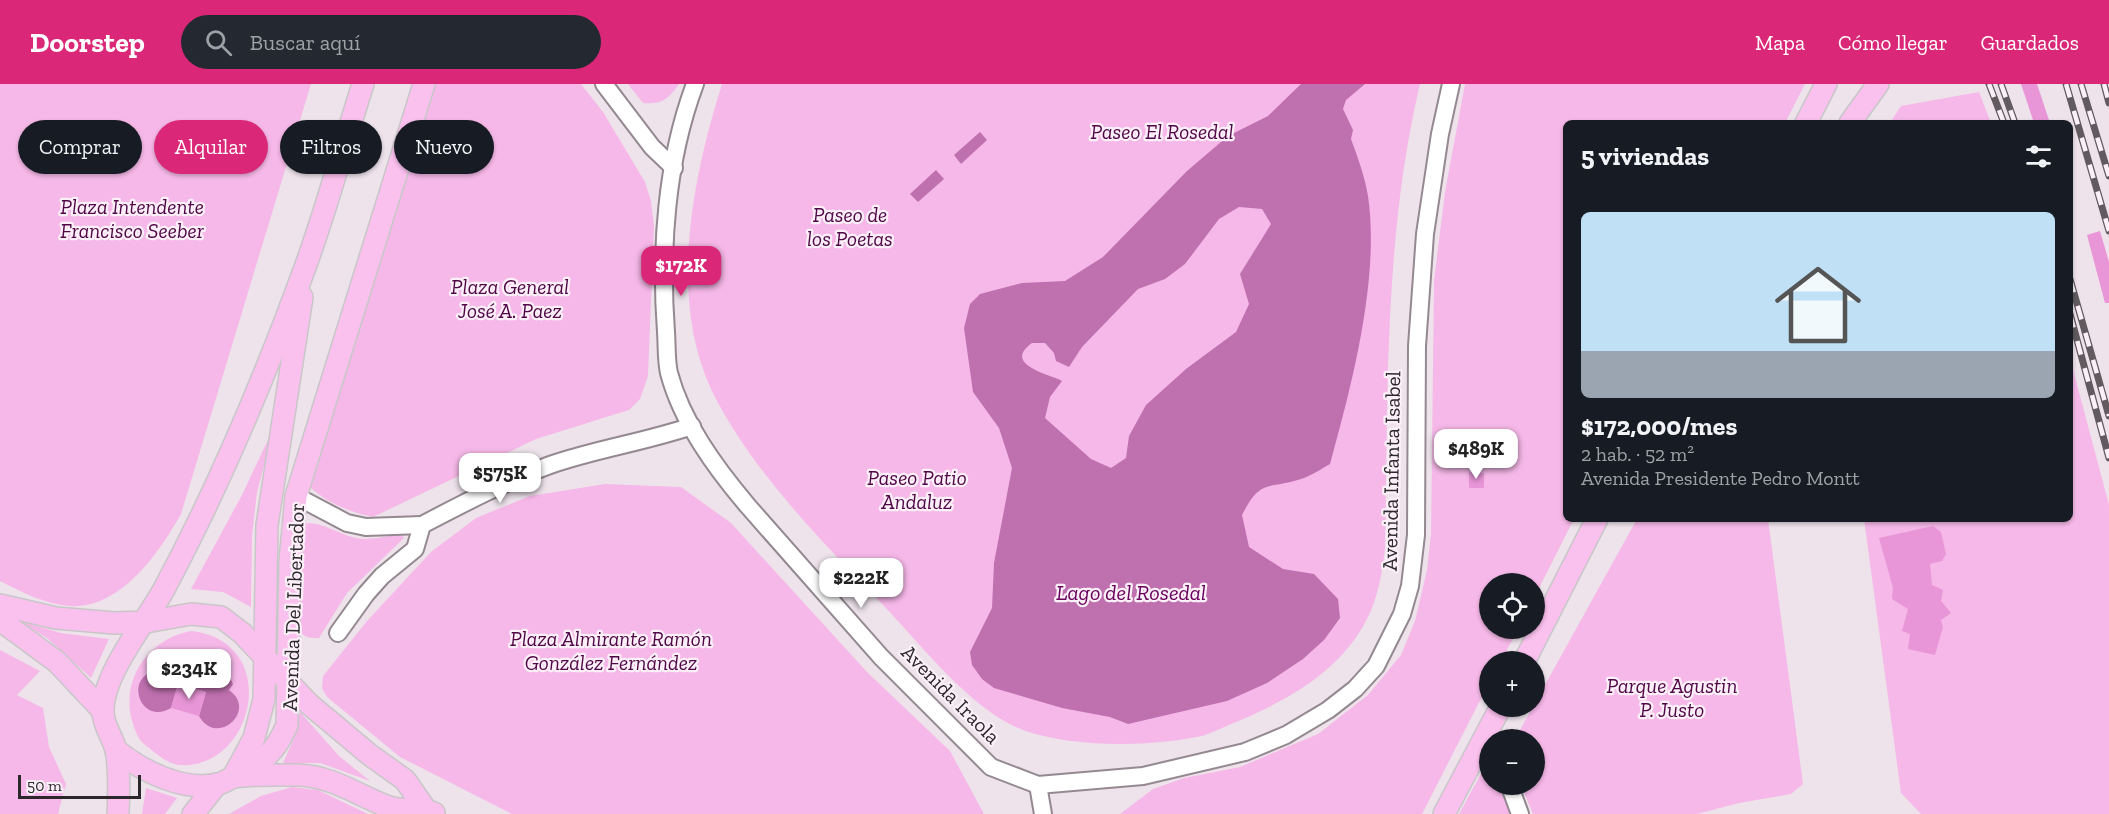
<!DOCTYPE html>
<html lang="es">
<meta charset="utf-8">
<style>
body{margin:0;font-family:"Zilla Slab",serif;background:#242831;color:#f1f3f6;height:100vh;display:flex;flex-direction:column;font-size:22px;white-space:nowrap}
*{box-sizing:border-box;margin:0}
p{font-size:20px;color:#9ea1a6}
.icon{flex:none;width:33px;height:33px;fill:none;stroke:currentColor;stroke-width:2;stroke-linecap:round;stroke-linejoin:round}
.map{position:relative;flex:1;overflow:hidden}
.details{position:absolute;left:1563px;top:36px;width:510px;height:402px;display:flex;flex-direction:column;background:#171b24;border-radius:9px;box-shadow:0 2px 4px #0004}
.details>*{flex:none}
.hud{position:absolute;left:18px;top:36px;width:570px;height:54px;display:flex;gap:12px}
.controls{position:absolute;left:1479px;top:489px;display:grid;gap:12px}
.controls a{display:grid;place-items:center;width:66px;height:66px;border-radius:50%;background:#171b24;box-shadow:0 2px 4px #0004;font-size:30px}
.scale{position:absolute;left:18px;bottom:15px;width:123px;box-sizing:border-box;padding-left:6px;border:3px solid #2b272a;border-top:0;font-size:16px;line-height:21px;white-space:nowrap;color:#2b272a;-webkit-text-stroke:4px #fbf0f8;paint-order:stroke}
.price{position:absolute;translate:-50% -51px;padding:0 14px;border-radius:12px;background:#fff;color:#222;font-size:20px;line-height:39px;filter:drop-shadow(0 2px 3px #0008)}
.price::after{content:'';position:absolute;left:50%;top:36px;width:18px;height:14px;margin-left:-9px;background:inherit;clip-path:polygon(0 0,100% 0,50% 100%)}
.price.active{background:#db2777;color:#fff}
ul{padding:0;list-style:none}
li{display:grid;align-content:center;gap:12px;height:318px;padding:0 18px}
li span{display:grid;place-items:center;height:186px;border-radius:9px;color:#555}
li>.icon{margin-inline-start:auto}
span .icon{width:108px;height:108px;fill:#fffc;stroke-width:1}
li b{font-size:26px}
h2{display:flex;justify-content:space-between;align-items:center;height:72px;padding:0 18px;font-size:26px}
.tag{padding:0 21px;border-radius:27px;background:#171b24;box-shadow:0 2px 4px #0004;font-size:21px;line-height:54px}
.tag.active{background:#db2777;color:#fff}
header{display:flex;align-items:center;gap:36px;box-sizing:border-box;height:84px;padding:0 30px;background:#db2777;color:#fff}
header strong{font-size:28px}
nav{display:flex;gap:33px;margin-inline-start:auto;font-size:21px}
.search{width:420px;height:54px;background:#242831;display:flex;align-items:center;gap:15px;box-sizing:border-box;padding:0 21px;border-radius:33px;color:#9ea1a6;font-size:22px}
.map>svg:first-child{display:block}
</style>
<header>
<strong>Doorstep</strong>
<div class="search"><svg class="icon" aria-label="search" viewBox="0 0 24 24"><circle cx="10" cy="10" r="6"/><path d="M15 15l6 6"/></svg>Buscar aquí</div>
<nav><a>Mapa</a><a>Cómo llegar</a><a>Guardados</a></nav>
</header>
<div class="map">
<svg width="2109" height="730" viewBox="0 0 2109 730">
<rect width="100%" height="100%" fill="#eee3eb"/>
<g fill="#f6b8e8">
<path d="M 0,0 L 311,0 L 181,430 C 159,469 120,526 69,522 C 44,520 22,508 0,497 Z"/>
<path d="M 432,0 L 581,0 L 603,28 L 645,98 L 651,117 L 654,142 L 648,292 L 640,315 L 629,326 L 536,355 L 373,433 C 350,428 326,419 308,401 Z"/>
<path d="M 628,0 L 679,0 C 669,15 661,21 643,19 Z"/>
<path d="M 722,0 L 1420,0 C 1384,152 1388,310 1385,465 C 1382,489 1378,515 1366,537 C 1339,588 1288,616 1236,638 C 1225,642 1213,649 1202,652 C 1150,663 1073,664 1023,646 C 972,627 923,563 885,523 C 825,461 748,383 711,305 C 668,212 693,93 722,0 Z"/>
<path d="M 1465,0 L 1805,0 L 1785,39 L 1566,39 L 1566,435 L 1574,435 L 1535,512 L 1534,500 L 1490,500 L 1490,544 L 1518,545 L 1501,577 L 1490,578 L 1489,599 L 1422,730 L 1120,730 L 1153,705 L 1184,694 L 1240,683 L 1318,650 L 1368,611 L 1401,571 L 1415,537 L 1427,486 L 1431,450 L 1434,197 L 1445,108 Z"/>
<path d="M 1979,8 L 1991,39 L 1890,39 L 1901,22 Z"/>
<path d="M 2070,274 L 2109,421 L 2109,730 L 1921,730 L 1901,709 L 1864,435 L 2070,435 Z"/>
<path d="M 275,341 L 257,408 L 252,452 L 251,523 L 223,508 L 191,505 L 242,411 Z"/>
<path d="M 605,400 L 681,403 L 731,439 L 867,588 L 950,667 L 984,730 L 512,730 L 400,673 L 327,613 L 322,604 L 323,592 L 367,537 L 431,468 L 476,434 L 530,412 Z"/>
<path d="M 1637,435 L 1768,435 L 1803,700 L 1791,710 L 1739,719 L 1697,730 L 1533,730 L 1521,701 L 1534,700 L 1534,656 L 1515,655 Z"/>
<path d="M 304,439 C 326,438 341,453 363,455 C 375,455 389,452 401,450 L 404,454 L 347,509 L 319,554 C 309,554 303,554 298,544 L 298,457 Z"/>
<path d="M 17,536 L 61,549 L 109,555 L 91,594 L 47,554 Z"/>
<path d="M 191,547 C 283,557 255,686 180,681 C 166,680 155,668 145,661 C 137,655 134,643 131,633 C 122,592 151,554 191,547 Z"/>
<path d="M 0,566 L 40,587 L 17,611 L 43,624 L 49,663 L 66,700 L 58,730 L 0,730 Z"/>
<path d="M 300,628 L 339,672 L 370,697 L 320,679 L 283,679 L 295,652 Z"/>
<path d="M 1489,675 L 1490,700 L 1499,701 L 1510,730 L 1459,730 Z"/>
<path d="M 292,703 L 318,706 L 368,730 L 229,730 L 261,712 Z"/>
<path d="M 146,704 L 177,714 L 165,730 L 142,730 Z"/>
</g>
<g fill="#bf70af" fill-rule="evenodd">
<path d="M 1301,0 L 1365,0 L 1346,16 L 1343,25 L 1353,46 L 1351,55 C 1358,74 1365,93 1368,112 C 1380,194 1352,300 1330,380 C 1321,385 1311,392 1301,395 C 1267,406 1261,394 1242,431 L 1249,463 L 1283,485 L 1314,490 L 1338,515 L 1340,534 L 1324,556 L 1303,575 L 1267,599 L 1227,617 L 1128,640 L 1110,633 L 1062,624 L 994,604 L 982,595 L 972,581 L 970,568 L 992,524 L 994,479 L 1012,384 L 999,344 L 973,308 L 964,244 L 970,220 L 980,210 L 1022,199 L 1065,197 L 1103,173 L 1187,87 L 1228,52 L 1268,32 ZM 1239,123 L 1262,125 L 1271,140 L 1240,190 L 1249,220 L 1236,248 L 1186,285 L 1146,321 L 1129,352 L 1126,374 L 1111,384 L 1091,375 L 1045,334 L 1050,313 L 1062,297 C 1052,291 1001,281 1032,259 L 1045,259 L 1054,269 L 1056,277 L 1069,283 L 1082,263 L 1138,205 L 1165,195 L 1185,180 L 1219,135 Z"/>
<path d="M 980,48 L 987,56 L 961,80 L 954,71 Z"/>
<path d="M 936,86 L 944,95 L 918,118 L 910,110 Z"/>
<path d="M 193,570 C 206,572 217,575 218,590 C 225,594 229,590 233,600 L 229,606 C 258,626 217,664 199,632 L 206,608 L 178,600 L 171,624 C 140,643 121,589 161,586 L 160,581 C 168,570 171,579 179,578 L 185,571 Z"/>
</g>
<g fill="#e896d7">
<path d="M 2021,0 L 2037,0 L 2050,39 L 2034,39 Z"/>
<path d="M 2100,147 L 2109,178 L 2109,219 L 2105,219 L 2087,151 Z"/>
<path d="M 1469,388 L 1484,389 L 1484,404 L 1469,404 Z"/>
<path d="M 1933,442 L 1941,448 L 1946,470 L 1942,477 L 1930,480 L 1932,501 L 1943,506 L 1941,517 L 1951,529 L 1941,536 L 1943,543 L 1935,571 L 1908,565 L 1910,550 L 1902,547 L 1908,525 L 1892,515 L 1893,504 L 1879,454 Z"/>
<path d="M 178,600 L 206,608 L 199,632 L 171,624 Z"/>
</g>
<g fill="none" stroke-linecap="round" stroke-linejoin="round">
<g stroke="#948991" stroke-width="20">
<g id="minor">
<path d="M 604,0 L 652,63 L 674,84"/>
<path d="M 695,0 C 666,77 660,167 666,248 C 667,261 666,276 669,289 C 682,338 715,383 747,421 L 881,573 L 991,683 L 1038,701 L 1143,692 L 1245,668 L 1286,651 L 1328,626 L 1355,605 L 1376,582 L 1402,530 L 1410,502 L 1416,451 L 1417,262 L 1425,150 L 1440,50 L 1451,0"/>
<path d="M 296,412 L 347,439 L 366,443 L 422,441"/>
<path d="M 338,549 L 366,510 L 382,492 L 415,465 L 422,441 C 464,419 506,397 550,381 C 596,365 645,358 692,342"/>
<path d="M 1509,700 L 1520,730"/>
<path d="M 1038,701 L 1043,730"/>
</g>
</g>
<g stroke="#c8c7c8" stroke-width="24">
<g id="major">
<path d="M 1806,39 L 1826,0"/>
<path d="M 1850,39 L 1878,0"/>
<path d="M 0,521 L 56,534 L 114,539 L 146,538 L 191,530 L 221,533 L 242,549 L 309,620 L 370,671 L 405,696 L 426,726"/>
<path d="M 0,536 L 57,578 L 103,627"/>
<path d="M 1524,578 L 1597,435"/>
<path d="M 116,666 C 142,687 183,708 218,700 C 224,699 229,694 235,693 C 255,690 279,691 299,691 C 332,692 359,712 389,723 C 404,728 420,723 434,729"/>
<path d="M 233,693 C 262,677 274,672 287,641 L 290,477 L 296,412 L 424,0"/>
<path d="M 233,693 L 254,654 L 264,615 L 267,441 L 302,213"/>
<path d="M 118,730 C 119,710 120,686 116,666 C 113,654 103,641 103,628 C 102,591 145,539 163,507 C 220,401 266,291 307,178 C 328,120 344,59 363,0"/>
<path d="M 193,730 L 217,700"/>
<path d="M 1444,730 L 1501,622"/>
</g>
</g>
<use href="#minor" stroke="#fff" stroke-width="16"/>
<use href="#major" stroke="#fac0ee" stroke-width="21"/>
<g stroke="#615b60" stroke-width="7">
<g id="rail">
<path d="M 1989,0 L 2004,39"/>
<path d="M 2001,0 L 2015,39"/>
<path d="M 2066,0 L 2109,147"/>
<path d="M 2081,0 L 2109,92"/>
<path d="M 2104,0 L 2109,19"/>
<path d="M 2070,195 L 2109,332"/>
<path d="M 2070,230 L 2109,374"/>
</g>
</g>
<use href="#rail" stroke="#fbf0f8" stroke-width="4.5" stroke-dasharray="14" stroke-linecap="butt"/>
</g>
<g text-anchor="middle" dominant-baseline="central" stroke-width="4.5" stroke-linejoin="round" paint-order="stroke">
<g font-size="21" font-style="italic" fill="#500647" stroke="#fbf0f8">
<text x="1162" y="47">Paseo El Rosedal</text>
<text x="132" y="122">Plaza Intendente<tspan x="132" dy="24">Francisco Seeber</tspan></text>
<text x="850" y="130">Paseo de<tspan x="850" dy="24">los Poetas</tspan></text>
<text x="510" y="202">Plaza General<tspan x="510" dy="24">José A. Paez</tspan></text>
<text x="917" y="393">Paseo Patio<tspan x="917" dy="24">Andaluz</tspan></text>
<text x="611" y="554">Plaza Almirante Ramón<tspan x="611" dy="24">González Fernández</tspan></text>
<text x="1672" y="601">Parque Agustin<tspan x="1672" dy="24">P. Justo</tspan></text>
</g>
<g font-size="21" fill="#2b272a" stroke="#fbf0f8">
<text transform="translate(1391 387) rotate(-89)">Avenida Infanta Isabel</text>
<text transform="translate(293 523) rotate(-88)">Avenida Del Libertador</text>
<text transform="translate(951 610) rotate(45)">Avenida Iraola</text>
</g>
<g font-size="22" font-style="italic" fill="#68005c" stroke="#fbf0f8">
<text x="1131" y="508">Lago del Rosedal</text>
</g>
</g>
</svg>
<div class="controls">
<a><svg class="icon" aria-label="locate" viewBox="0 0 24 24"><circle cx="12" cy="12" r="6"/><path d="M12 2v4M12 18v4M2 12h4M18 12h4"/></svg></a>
<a>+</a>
<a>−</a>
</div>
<div class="scale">50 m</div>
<b class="price active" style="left:681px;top:213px">$172K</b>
<b class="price" style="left:1476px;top:396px">$489K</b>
<b class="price" style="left:500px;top:420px">$575K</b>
<b class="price" style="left:861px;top:525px">$222K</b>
<b class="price" style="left:189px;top:616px">$234K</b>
<div class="hud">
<a class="tag">Comprar</a>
<a class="tag active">Alquilar</a>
<a class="tag">Filtros</a>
<a class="tag">Nuevo</a>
</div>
<section class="details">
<h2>5 viviendas<svg class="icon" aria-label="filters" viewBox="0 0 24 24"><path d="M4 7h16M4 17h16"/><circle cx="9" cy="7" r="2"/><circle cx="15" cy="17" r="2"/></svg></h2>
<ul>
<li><span style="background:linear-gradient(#bfe0f5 75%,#9aa5b1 0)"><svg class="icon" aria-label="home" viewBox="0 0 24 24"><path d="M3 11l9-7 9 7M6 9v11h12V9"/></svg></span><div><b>$172,000/mes</b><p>2 hab. · 52 m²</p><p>Avenida Presidente Pedro Montt</p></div></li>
</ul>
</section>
</div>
